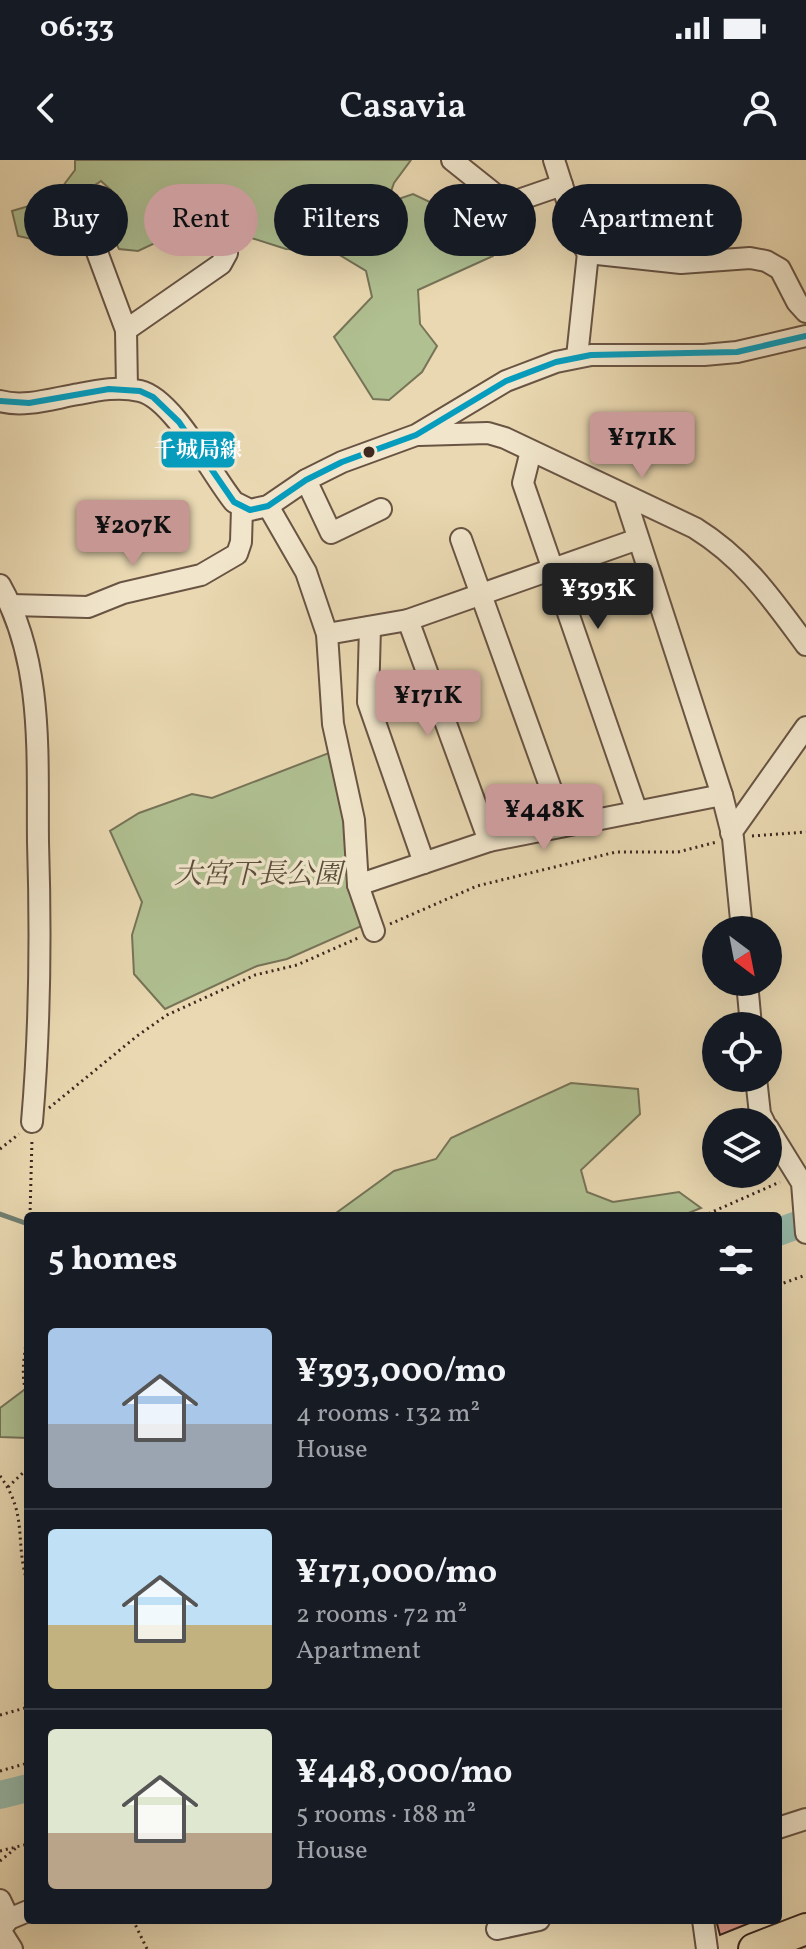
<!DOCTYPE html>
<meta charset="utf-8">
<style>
body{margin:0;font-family:Vollkorn,"Noto Serif JP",serif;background:#20242c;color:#f1f3f6;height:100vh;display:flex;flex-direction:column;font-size:30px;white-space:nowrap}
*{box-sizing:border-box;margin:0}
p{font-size:26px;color:#9ea1a6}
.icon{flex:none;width:44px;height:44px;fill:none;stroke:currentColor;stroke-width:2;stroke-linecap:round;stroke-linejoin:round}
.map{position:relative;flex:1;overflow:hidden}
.side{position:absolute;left:24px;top:1052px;width:758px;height:712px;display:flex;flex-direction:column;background:#171b24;border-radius:8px;box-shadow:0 8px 32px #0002}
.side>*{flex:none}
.hud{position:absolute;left:24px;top:24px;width:758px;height:72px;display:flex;gap:16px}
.needle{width:52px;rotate:148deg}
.buttons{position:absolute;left:702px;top:756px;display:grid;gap:16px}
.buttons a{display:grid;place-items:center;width:80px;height:80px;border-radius:50%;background:#171b24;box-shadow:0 8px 32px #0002;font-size:40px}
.price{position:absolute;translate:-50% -68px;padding:0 18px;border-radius:8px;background:#c59692;color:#111;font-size:26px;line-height:52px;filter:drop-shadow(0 2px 4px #0008)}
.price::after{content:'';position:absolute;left:50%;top:48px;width:24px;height:18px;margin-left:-12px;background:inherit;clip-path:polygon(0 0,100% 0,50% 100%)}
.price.selected{background:#222;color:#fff}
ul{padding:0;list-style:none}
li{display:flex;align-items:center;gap:24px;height:200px;padding:0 24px}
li+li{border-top:2px solid #363941}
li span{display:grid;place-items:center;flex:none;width:224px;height:160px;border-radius:8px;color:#555}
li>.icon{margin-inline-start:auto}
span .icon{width:96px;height:96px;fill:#fffc;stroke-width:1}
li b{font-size:34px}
h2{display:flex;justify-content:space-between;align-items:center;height:96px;padding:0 24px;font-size:34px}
.pill{padding:0 28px;border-radius:36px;background:#171b24;box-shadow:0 8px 32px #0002;font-size:28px;line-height:72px}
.pill.selected{background:#c59692;color:#111}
.status{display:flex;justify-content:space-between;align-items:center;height:56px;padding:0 40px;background:#171b24;direction:ltr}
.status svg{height:22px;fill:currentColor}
header{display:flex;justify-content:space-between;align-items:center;height:104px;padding:0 24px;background:#171b24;font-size:36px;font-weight:600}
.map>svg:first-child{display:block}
</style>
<div class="status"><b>06:33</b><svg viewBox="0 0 49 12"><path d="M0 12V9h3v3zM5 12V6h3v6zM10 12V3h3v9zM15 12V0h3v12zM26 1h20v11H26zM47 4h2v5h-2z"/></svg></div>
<header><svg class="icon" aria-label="back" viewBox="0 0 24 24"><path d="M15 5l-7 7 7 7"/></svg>Casavia<svg class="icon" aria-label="person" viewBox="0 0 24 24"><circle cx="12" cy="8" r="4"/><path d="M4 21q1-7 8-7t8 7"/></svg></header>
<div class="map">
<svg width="806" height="1789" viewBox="0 0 806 1789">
<rect width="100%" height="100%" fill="#e9d8b1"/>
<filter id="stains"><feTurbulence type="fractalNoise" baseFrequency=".0025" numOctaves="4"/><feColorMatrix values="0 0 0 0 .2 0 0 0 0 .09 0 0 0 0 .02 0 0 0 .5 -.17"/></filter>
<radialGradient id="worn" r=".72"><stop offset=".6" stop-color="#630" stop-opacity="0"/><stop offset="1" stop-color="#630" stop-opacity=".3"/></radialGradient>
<g fill="#b0c091" stroke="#777458" stroke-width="2">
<path d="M 75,0 L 411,0 L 394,23 L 387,43 L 413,34 L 483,67 L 497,84 L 493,96 L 418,130 L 420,164 L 437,186 L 422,212 L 389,240 L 373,239 L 334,177 L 372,137 L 366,111 L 333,91 L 286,89 L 242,75 L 213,76 L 183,42 L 162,63 L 166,78 L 138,91 L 119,89 L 103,57 L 111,30 L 101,21 L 73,40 L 77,89 L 18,76 L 12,51 L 53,39 L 75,10 Z"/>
<path d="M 334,591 L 364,765 L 287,799 L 257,806 L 165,849 L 134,814 L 132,775 L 142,742 L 110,671 L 139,653 L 192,634 L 212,638 Z"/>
<path d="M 571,923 L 638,929 L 640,954 L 581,1010 L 587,1032 L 613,1042 L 679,1032 L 701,1048 L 681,1056 L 332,1056 L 394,1011 L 436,999 L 451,978 Z"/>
<path d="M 28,1227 L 28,1278 L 0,1277 L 0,1248 Z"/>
</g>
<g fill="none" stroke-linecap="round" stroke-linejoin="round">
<path stroke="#738072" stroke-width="5" d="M 0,1054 L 28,1064"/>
<g stroke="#97baa9" stroke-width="28">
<path d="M 778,1072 L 806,1062"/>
<path d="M 0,1635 L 28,1628"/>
</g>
</g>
<path fill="#e2a192" stroke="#3e2820" stroke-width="2" d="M 716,1760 L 757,1760 L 720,1775 Z"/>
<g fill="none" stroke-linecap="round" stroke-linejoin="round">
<g stroke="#695444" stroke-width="24">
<g id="minor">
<path d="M 452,0 L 507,44 L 562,25"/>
<path d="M 554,0 L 580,81 L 588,93 L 681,103 L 750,98 L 766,101 L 780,109 L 797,142 L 806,152"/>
<path d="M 97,92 L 126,170 L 127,229"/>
<path d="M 126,170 L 221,104 L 227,93"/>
<path d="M 577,197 L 588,93"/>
<path d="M 0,241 C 25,248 54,238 79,234 C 99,230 119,226 140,231 C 174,239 211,314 234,342 L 250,350 L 268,346 L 306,320 L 342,302 L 416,275 L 506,221 L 556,202 L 591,195 L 704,195 L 737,192 L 806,176"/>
<path d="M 419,275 L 488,273 L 505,278 L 695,368 C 745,399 772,439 806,485"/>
<path d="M 531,291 L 523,323 L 637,652"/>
<path d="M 306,320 L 331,373 L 381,349"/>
<path d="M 625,337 L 722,635 L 733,678 L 742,770"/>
<path d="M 268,346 L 306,412 L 327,474 L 333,564 L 354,660 L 358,725 L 374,771"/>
<path d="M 461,379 L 564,665"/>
<path d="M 0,425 C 44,503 37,595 38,682 C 41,776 40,869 32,962"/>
<path d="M 11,445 L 88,447 L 123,433 L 201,415 L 237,394 L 241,382 L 242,348"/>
<path d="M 408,460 L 489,681"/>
<path d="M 370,467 L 368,542 L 424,703"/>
<path d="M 327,474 L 408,460 L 638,379"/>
<path d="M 731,673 L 806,567"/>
<path d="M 358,725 L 489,681 L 722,635"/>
<path d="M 747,822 L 751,866"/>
<path d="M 756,918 L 760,954 L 764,962"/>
<path d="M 768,968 L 802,1023 L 806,1073"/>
<path d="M 778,1668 L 806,1659"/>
<path d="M 0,1740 L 9,1759"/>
<path d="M 703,1760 L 707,1789"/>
<path d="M 497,1769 L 539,1760"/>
<path d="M 12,1789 L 0,1770 L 9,1759 L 28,1751"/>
</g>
</g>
<g stroke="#3e2820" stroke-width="34">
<path id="highway" d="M 754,1789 L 806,1769"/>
</g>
<g stroke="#3e2820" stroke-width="3" stroke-dasharray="2 4" stroke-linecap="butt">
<path d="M 752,676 L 806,672"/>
<path d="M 390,764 L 477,726 L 616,692 L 678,692 L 717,682"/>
<path d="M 49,948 L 137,876 L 167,855 L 255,815 L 297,805 L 358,778"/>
<path d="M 0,989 L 19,974"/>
<path d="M 30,1056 L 32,978"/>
<path d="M 703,1056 L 780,1022"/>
<path d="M 778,1125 L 806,1115"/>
<path d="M 28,1163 C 27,1188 18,1214 28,1237"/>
<path d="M 0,1316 C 29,1355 14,1384 28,1424"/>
<path d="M 8,1327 L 28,1308"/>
<path d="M 0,1555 L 25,1548 L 28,1512"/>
<path d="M 0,1611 L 28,1603"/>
<path d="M 0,1691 L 28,1684"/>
<path d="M 0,1701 L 16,1688"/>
<path d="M 133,1760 L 147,1789"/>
</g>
<use href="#minor" stroke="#f1e6cc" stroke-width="20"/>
<use href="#highway" stroke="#e9d8b1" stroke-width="30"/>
<g stroke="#f1e6cc" stroke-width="12">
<path id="bus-1" d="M 0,241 L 29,243 L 109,229 L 140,231 L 153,237 L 179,262 L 234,342 L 250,350 L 268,346 L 306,320 L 342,302 L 416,275 L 506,221 L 556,202 L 591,195 L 737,192 L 806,176"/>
</g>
<use href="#bus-1" stroke="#069cbd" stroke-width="6"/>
</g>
<circle fill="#3e2820" stroke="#f1e6cc" stroke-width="3" cx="369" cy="292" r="7"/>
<g text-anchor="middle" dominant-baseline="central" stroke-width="7" stroke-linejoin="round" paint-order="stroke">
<g font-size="28" font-style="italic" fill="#5a4e3c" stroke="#f1e6cc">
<text x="258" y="715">大宮下長公園</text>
</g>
</g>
<rect stroke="#f1e6cc" stroke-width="3" x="160" y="270" width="76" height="39" rx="8" fill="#069cbd"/>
<g font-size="22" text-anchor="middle" font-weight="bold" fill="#fff">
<text x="198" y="297">千城局線</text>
</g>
<rect width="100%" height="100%" filter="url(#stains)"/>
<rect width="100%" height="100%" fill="url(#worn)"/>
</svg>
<div class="buttons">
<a><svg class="needle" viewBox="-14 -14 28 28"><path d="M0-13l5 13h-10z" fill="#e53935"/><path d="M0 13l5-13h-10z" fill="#9ea1a6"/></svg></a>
<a><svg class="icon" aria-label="locate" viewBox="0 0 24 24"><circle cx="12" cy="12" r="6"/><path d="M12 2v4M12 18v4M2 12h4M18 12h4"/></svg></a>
<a><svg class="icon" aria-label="layers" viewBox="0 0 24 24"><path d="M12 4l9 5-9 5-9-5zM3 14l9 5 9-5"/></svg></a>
</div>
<b class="price" style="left:642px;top:320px">¥171K</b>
<b class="price" style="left:133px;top:408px">¥207K</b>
<b class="price selected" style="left:598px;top:471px">¥393K</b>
<b class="price" style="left:428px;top:578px">¥171K</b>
<b class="price" style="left:544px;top:692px">¥448K</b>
<div class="hud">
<a class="pill">Buy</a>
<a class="pill selected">Rent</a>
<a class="pill">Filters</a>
<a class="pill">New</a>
<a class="pill">Apartment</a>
</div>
<section class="side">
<h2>5 homes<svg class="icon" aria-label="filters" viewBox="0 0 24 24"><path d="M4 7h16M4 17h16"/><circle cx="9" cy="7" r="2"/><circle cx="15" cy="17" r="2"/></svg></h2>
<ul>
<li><span style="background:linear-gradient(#a9c7e8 60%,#9aa5b1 0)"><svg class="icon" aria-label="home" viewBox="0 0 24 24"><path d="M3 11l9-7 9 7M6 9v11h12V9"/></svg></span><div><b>¥393,000/mo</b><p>4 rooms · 132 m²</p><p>House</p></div></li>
<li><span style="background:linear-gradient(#bfe0f5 60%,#c2b280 0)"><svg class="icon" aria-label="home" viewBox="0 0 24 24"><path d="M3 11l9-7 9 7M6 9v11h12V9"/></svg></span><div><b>¥171,000/mo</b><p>2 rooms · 72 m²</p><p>Apartment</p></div></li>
<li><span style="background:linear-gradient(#dfe7d0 65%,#b9a48a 0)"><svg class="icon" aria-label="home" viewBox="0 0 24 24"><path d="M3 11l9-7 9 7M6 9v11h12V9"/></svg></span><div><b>¥448,000/mo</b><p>5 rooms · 188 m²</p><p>House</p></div></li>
</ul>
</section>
</div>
